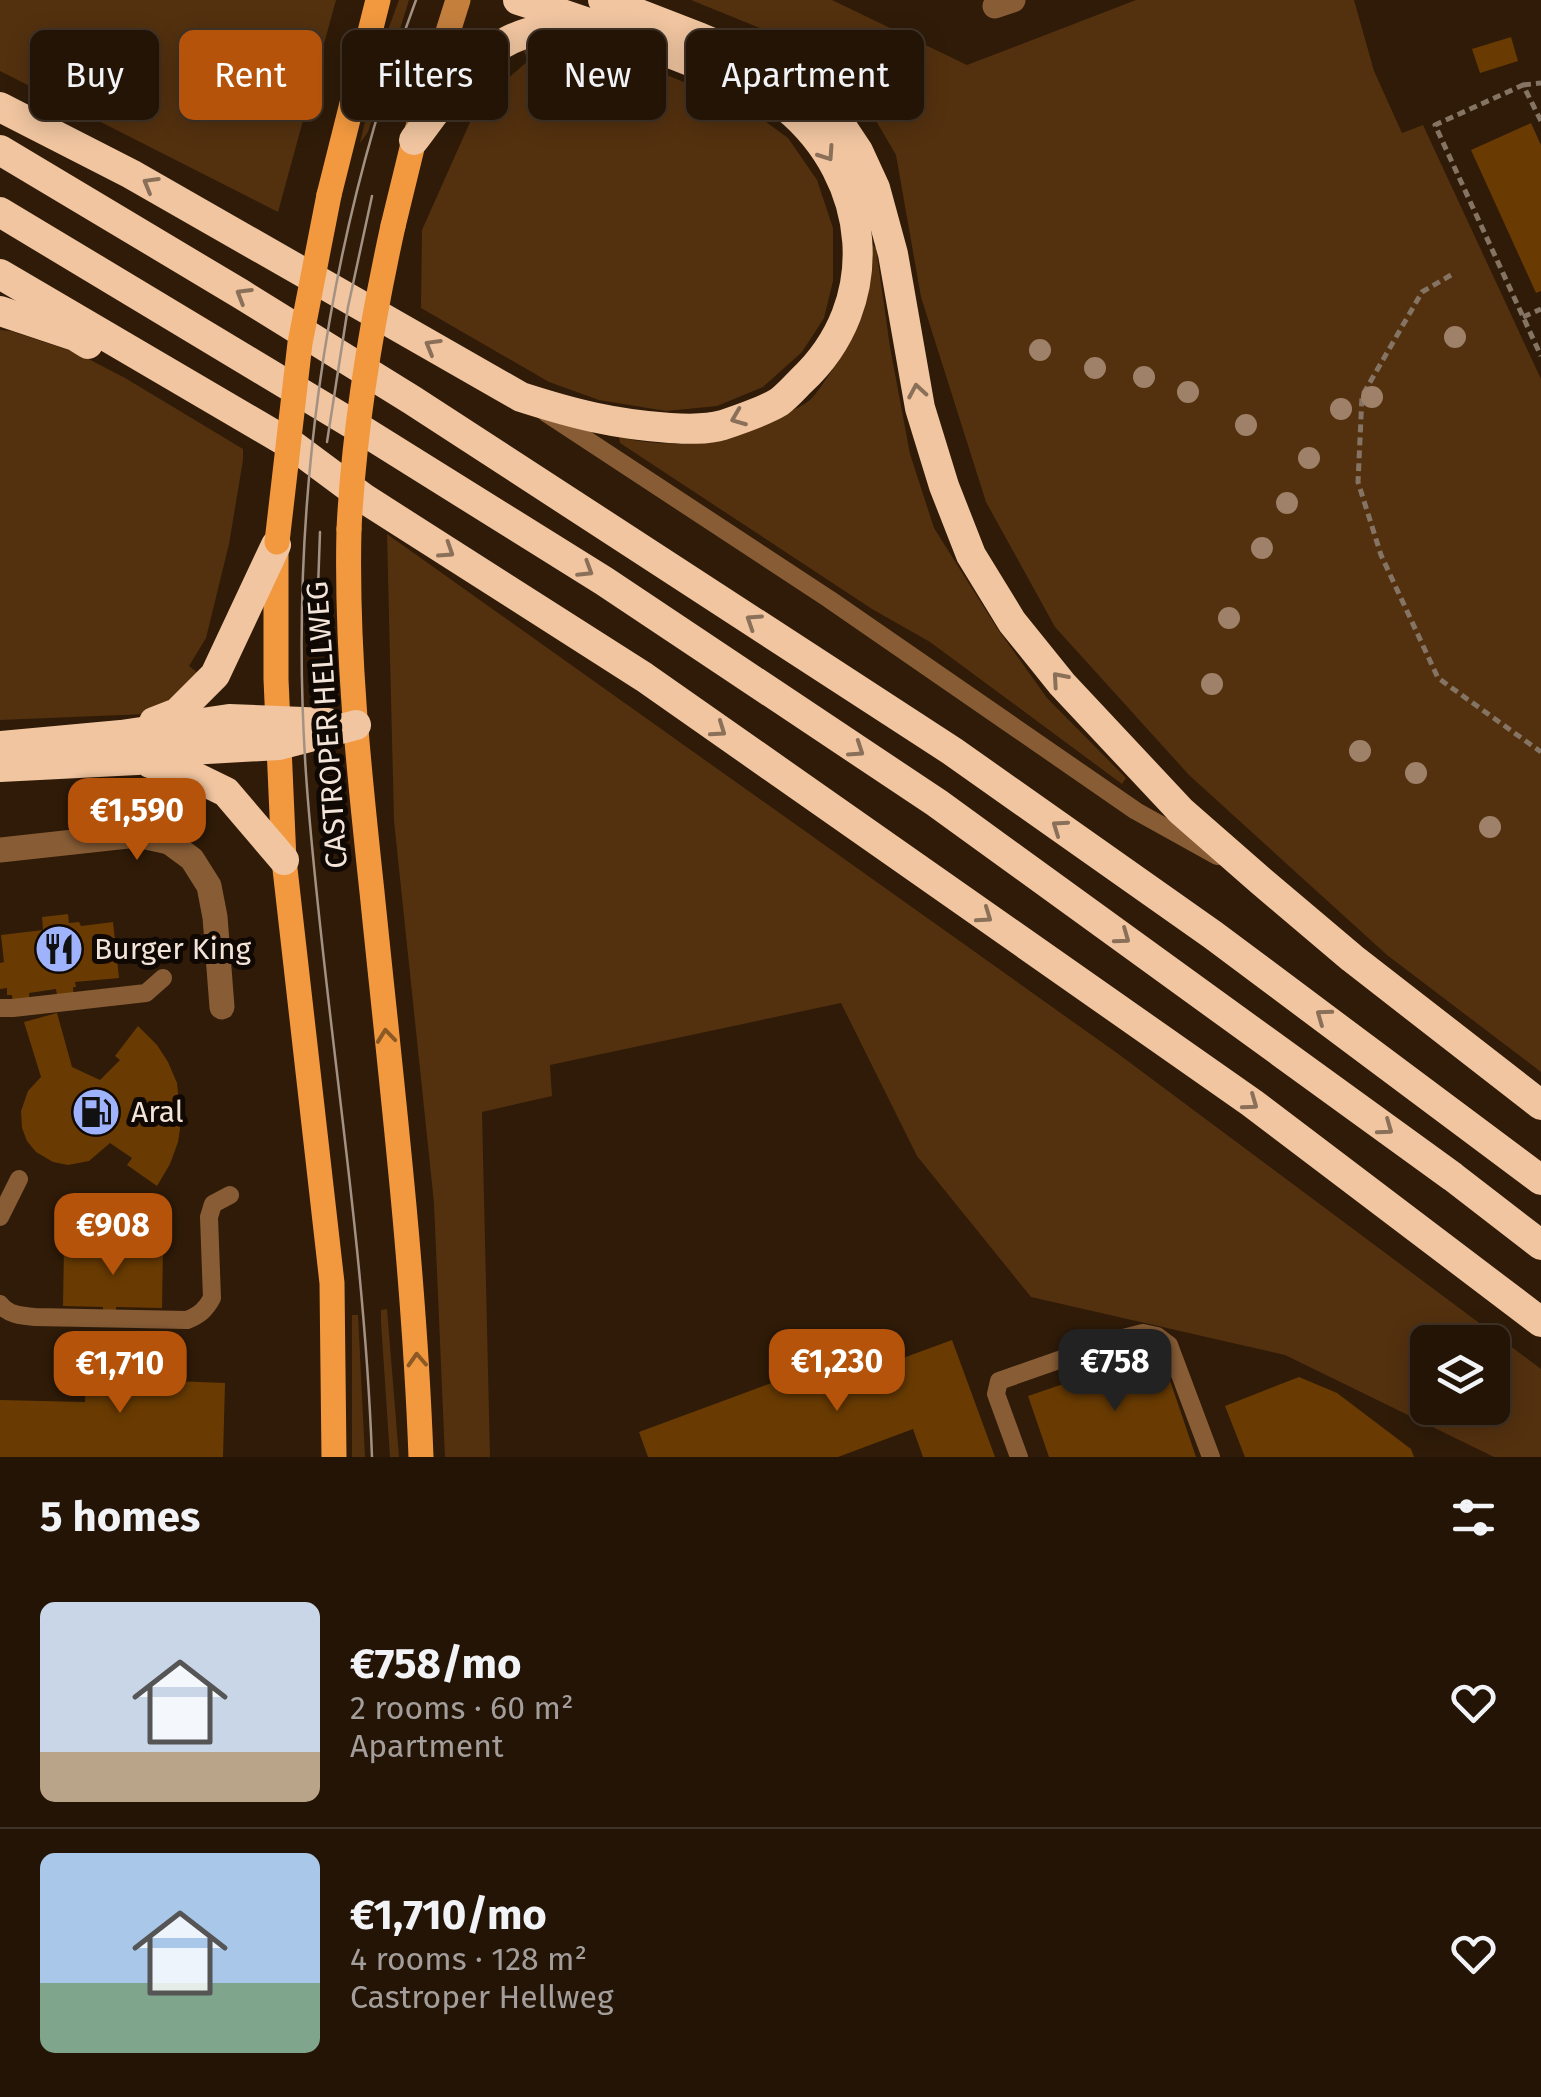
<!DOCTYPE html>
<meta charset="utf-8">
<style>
body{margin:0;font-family:"Fira Sans",sans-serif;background:#2f2114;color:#f1f3f6;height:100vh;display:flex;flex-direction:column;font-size:38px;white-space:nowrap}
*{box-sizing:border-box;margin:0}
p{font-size:32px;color:#a39e9b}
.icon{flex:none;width:55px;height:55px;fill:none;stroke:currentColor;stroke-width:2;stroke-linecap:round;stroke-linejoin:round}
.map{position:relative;height:1457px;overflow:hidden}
.sheet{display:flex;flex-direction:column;background:#231406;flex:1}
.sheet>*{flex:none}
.top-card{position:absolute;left:30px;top:30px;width:1000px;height:90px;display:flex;gap:20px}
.controls{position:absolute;left:1410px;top:1325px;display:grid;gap:20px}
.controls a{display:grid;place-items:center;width:100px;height:100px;border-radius:15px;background:#231406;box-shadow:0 5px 25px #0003,0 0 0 2px #403328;font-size:50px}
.price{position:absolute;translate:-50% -85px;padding:0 22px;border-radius:20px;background:#b45309;color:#fff;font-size:32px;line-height:65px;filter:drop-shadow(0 2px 5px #0008)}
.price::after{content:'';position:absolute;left:50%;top:60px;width:30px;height:22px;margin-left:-15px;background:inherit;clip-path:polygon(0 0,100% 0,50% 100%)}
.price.on{background:#222;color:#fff}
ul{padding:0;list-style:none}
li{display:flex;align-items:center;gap:30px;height:250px;padding:0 40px}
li+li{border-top:2px solid #403328}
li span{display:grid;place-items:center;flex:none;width:280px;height:200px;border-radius:15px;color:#555}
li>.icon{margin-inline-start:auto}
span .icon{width:120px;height:120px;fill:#fffc;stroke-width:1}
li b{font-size:42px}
h2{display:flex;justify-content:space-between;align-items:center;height:120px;padding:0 40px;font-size:42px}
.chip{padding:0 35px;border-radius:15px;background:#231406;box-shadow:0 5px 25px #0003,0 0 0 2px #403328;font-size:35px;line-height:90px}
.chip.on{background:#b45309;color:#fff}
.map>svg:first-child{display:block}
</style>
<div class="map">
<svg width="1541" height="1457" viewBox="0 0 1541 1457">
<rect width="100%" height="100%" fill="#2f1b08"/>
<g fill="#53310f" fill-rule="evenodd">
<path d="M 0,0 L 336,0 L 278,212 L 0,71 Z"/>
<path d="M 399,0 L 409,0 L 368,132 L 360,143 L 384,41 Z"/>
<path d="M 691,0 L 832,0 L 967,65 L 1136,0 L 1354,0 L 1374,71 L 1402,133 L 1423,125 L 1541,379 L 1541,1072 L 1387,955 L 1189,775 L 1055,627 L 986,502 L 921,297 L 896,155 L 854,83 L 792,41 Z"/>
<path d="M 589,43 L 747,108 L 788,138 L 817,180 L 833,228 L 833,281 L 824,318 L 802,352 L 763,387 L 717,406 L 666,411 L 599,400 L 549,382 L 421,308 L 422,230 L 471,120 L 486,97 L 528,61 L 522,47 Z"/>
<path d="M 870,243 L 876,248 L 890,347 L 910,454 L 934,528 L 997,628 L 1047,698 L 1126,778 L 1122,784 L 930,642 L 872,609 L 620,443 L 619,437 C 678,451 739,443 791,411 C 797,408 806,404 811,399 C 819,392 849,345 853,335 C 866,306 867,274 870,243 Z"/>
<path d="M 0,330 L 11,331 L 77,353 L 125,378 L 243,449 L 243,460 L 229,544 L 206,638 L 189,666 L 199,674 L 174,697 L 146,714 L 0,720 Z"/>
<path d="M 387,534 L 1117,1053 L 1541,1369 L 1541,1457 L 1494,1457 L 1285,1355 L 1031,1297 L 917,1156 L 841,1003 L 550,1065 L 552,1096 L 482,1112 L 490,1457 L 445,1457 L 434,1203 L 394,821 ZM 1492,1342 L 1492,1408 L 1428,1408 L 1428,1342 Z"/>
<path d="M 387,1309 L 399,1457 L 390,1457 L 381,1322 L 381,1310 Z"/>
<path d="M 352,1315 L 358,1315 L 365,1457 L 352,1457 Z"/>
</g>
<g fill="#693b02">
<path d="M 1511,37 L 1518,61 L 1480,73 L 1472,49 Z"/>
<path d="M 1531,123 L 1541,145 L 1541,291 L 1536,293 L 1471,150 Z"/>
<path d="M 68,914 L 69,923 L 79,922 L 81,926 L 113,922 L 119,978 L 75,982 L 76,987 L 73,987 L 74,999 L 58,1001 L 56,989 L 29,993 L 30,1004 L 13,1006 L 12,995 L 7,995 L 7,988 L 0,989 L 0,963 L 4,962 L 1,935 L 43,930 L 42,917 Z"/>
<path d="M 57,1013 L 72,1067 L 100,1080 L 120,1060 L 115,1056 L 138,1026 L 157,1045 L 168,1062 L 177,1083 L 181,1122 L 178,1142 L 170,1164 L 157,1186 L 127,1165 L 132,1158 L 110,1143 L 89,1161 L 68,1165 L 53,1162 L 36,1152 L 27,1141 L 22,1128 L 21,1111 L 28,1091 L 41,1077 L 24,1022 Z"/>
<path d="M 64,1246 L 163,1248 L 162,1308 L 116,1307 L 116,1317 L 103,1317 L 103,1307 L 63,1306 Z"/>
<path d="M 952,1340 L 995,1457 L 923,1457 L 913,1429 L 838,1457 L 648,1457 L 639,1432 L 836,1359 L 843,1380 Z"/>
<path d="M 1160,1351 L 1196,1457 L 1049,1457 L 1028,1396 Z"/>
<path d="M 86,1359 L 174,1360 L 174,1381 L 225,1383 L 223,1457 L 0,1457 L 0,1400 L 85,1402 Z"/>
<path d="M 1299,1377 L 1337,1393 L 1411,1449 L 1414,1457 L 1245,1457 L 1225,1406 Z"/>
</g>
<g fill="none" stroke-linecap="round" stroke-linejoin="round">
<g stroke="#857464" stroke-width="5" stroke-dasharray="8 5" stroke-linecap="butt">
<path d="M 1523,85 L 1541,83"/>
<path d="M 1541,121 L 1523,85 L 1435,125 L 1541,356"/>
<path d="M 1451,275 L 1422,292 L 1362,396 L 1358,482 L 1381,555 L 1438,678 L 1541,752"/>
<path d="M 1523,317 L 1541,309"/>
</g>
<g stroke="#885d36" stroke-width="18">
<path d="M 546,413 L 829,599 L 1136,811 L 1217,856"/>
<path d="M 0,1008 L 13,1008 L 146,993 L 163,978"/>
<path d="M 0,1217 L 19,1179"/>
<path d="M 0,1304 C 8,1315 22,1316 35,1317 L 187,1320 C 200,1315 206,1309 212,1298 L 209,1217 L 213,1204 L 230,1195"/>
<path d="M 1019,1457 L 996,1394 L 999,1381 L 1119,1339 L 1143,1333 L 1157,1336 L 1169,1345 L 1211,1457"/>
</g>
<g stroke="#885d36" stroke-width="25">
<path d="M 995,6 L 1013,0"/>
<path d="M 0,850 L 137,835 L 169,842 L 192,859 L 209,886 L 215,917 L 222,1007"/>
</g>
<path stroke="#c47f3d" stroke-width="25" d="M 417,130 L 458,0"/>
<g stroke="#f2993f" stroke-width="25">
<path d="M 329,195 L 378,0"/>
<path d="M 393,226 L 414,140"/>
<path d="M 349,529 C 346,651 359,771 372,892 C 391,1080 414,1268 421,1457"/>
<path d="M 276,547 L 276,679 L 284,860 L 332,1283 L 334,1457"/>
</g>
<g stroke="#f0c5a0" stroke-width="30">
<path d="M 603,0 L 701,38 L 779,71 L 840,124 L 858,151 L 875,188 L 893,254 L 920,408 L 944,486 L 971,555 L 1012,622 L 1062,684 L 1181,811 L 1261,881 L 1352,958 L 1541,1105"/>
<path d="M 0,107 L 131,174 L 521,397 C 574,414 613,424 670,428 C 686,429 706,430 723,425 C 738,420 766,410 779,402 C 787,396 794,388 801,381 C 885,303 872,178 786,107 C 758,85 723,73 690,61 C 633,38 577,18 518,0"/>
<path d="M 414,140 C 440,106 466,65 504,43 C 526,30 555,26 580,24"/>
<path d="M 0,150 L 241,294 L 412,400 L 952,751 L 1213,935 L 1541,1180"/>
<path d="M 0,212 L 354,425 L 604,581 L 937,803 L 1453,1177 L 1541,1245"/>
<path d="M 0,274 L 295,447 L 365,499 L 644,677 L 1252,1103 L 1541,1322"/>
<path d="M 0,311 L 75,336 L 88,344"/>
<path d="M 154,722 L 177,713 L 215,675 L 276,545"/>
<path d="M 0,746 L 121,735 L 229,719 L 328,723"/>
<path d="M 150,763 L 181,770 L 226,792 L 284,860"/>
<path d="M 0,767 L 137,760 L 189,750 L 279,745 L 356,725"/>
</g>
<g stroke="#a39283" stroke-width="2.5">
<path d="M 327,442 L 348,307 L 372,196"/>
<path d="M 317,617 L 320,532"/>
<path d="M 372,1457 C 364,1233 324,1011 307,788 C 287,522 323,250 416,0"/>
</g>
<g stroke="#f2993f" stroke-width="25">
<path d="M 349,529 C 354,427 371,326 393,226"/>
<path d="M 277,542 L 300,343 L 329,195"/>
</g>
</g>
<g fill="#9e8168">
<circle cx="1455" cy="337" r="11"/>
<circle cx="1040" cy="350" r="11"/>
<circle cx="1095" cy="368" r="11"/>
<circle cx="1144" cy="377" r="11"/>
<circle cx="1188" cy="392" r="11"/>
<circle cx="1372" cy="397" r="11"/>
<circle cx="1341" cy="409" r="11"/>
<circle cx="1246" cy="425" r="11"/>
<circle cx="1309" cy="458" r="11"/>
<circle cx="1287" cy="503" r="11"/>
<circle cx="1262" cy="548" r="11"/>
<circle cx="1229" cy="618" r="11"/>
<circle cx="1212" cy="684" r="11"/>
<circle cx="1360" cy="751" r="11"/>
<circle cx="1416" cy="773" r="11"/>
<circle cx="1490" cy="827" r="11"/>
</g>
<defs><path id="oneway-chevron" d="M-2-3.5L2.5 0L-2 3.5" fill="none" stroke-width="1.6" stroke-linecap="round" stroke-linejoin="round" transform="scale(2.5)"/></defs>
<g stroke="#8b7059">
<use href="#oneway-chevron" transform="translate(827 154) rotate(56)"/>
<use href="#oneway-chevron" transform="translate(150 184) rotate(-150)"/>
<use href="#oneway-chevron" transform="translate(243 295) rotate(-149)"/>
<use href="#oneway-chevron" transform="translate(432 346) rotate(-150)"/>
<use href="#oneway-chevron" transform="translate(917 391) rotate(-100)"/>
<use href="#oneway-chevron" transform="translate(738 418) rotate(158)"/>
<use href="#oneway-chevron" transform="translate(447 551) rotate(33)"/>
<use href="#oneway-chevron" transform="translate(586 570) rotate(32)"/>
<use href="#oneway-chevron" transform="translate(753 621) rotate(-147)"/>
<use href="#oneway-chevron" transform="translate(1059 679) rotate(-131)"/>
<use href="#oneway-chevron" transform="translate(719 730) rotate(35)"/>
<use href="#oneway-chevron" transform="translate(857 750) rotate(34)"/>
<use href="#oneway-chevron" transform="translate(1059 827) rotate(-145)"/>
<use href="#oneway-chevron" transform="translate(985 916) rotate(35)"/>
<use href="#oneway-chevron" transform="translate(1123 937) rotate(36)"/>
<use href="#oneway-chevron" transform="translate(1323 1016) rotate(-144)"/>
<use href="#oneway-chevron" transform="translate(1251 1103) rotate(36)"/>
<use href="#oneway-chevron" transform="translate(1386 1128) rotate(36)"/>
</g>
<g stroke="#8c5824">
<use href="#oneway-chevron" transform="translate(386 1036) rotate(-96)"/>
<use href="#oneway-chevron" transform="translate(417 1360) rotate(-93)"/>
</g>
<defs>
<g id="restaurant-disc" transform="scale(2.5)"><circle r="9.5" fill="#9fb3fd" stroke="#100803"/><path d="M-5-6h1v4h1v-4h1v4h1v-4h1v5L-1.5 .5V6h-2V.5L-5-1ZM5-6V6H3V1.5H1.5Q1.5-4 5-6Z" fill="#111"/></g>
<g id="fuel-disc" transform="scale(2.5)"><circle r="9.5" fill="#9fb3fd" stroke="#100803"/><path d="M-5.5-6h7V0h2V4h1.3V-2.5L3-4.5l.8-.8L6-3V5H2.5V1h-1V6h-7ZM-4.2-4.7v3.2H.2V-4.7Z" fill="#111"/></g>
</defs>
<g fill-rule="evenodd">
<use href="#restaurant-disc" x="59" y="949"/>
<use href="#fuel-disc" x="96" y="1112"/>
</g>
<g text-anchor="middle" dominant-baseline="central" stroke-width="10" stroke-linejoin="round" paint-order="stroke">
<g font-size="30" fill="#f2e4d8" stroke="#100803">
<text transform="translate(327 725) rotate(-94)">CASTROPER HELLWEG</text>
</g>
<g font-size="30" fill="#f2e4d8" stroke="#100803" text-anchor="start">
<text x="94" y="949">Burger King</text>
<text x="131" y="1112">Aral</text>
</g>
</g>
</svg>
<div class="controls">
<a><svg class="icon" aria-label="layers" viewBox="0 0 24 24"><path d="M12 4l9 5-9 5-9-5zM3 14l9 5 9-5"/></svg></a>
</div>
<b class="price" style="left:137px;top:863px">€1,590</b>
<b class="price" style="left:113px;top:1278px">€908</b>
<b class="price" style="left:837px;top:1414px">€1,230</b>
<b class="price on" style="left:1115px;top:1414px">€758</b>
<b class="price" style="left:120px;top:1416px">€1,710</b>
<div class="top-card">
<a class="chip">Buy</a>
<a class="chip on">Rent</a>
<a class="chip">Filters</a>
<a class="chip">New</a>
<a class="chip">Apartment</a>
</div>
</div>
<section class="sheet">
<h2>5 homes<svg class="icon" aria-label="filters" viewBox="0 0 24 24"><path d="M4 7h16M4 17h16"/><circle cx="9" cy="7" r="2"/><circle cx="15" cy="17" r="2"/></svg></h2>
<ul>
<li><span style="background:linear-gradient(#c9d6e8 75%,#b9a48a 0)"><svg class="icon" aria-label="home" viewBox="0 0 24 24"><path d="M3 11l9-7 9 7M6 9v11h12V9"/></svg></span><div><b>€758/mo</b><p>2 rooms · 60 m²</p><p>Apartment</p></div><svg class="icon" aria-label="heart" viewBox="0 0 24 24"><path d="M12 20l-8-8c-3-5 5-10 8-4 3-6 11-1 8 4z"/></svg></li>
<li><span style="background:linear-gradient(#a9c7e8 65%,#7fa58c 0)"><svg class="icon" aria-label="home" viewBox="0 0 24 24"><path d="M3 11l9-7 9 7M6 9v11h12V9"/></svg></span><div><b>€1,710/mo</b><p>4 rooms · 128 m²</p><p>Castroper Hellweg</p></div><svg class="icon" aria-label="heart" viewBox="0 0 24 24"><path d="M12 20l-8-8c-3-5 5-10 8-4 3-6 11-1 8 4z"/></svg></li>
</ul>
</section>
